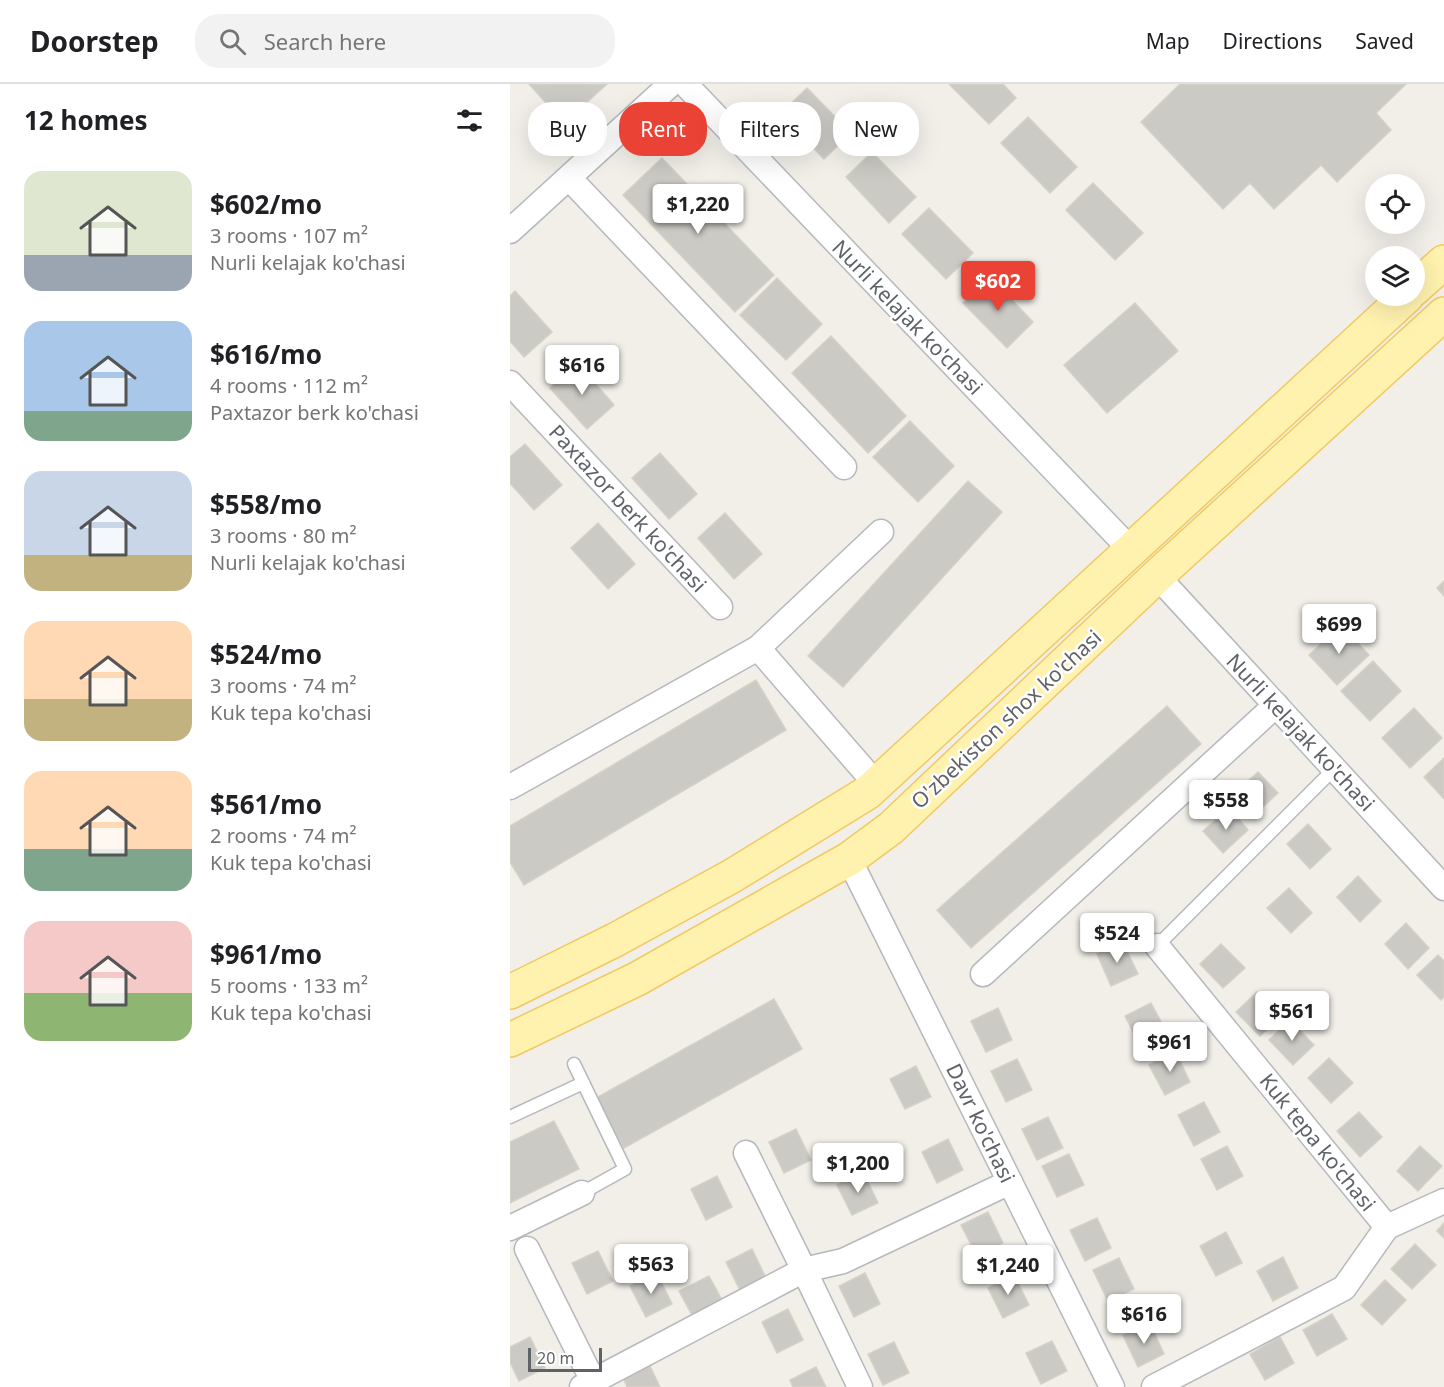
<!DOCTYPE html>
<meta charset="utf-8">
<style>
body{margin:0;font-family:"Noto Sans",sans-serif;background:#f2f2f2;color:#202124;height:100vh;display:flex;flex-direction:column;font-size:22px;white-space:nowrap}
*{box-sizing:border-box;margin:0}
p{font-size:20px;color:#757577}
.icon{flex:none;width:33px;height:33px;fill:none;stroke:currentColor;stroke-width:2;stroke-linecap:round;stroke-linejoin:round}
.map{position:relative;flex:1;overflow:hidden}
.panel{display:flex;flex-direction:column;background:#fff;width:510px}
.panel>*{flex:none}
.banner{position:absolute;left:18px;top:18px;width:570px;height:54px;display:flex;gap:12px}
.tools{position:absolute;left:855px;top:90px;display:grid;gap:12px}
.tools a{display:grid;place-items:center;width:60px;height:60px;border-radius:50%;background:#fff;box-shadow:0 6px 24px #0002;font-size:30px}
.scale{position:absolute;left:18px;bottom:15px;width:74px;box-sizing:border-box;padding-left:6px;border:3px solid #5f6368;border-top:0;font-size:16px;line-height:21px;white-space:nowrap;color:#5f6368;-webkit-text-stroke:4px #fff;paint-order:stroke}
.price{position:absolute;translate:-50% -51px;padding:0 14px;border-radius:6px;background:#fff;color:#222;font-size:20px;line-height:39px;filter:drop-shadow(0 2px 3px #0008)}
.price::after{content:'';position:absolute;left:50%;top:36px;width:18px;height:14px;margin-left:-9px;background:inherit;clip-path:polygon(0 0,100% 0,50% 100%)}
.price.selected{background:#ea4335;color:#fff}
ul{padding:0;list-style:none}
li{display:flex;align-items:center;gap:18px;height:150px;padding:0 24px}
li span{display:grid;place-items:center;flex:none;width:168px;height:120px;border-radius:18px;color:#555}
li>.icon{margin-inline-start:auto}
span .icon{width:72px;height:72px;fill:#fffc;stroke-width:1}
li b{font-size:26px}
h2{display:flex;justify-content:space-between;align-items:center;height:72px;padding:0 24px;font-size:26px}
.pill{padding:0 21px;border-radius:24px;background:#fff;box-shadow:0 6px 24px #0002;font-size:21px;line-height:54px}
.pill.selected{background:#ea4335;color:#fff}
header{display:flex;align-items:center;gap:36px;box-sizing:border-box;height:84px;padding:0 30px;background:#fff;border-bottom:2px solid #e0e0e0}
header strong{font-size:28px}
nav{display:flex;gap:33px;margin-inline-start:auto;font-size:21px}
.search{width:420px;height:54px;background:#f2f2f2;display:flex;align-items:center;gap:15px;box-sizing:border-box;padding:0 21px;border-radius:24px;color:#757577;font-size:22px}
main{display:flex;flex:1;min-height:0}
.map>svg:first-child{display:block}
</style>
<header>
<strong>Doorstep</strong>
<div class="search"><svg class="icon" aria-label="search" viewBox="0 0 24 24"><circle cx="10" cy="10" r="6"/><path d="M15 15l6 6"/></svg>Search here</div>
<nav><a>Map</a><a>Directions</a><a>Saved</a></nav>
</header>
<main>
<section class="panel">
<h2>12 homes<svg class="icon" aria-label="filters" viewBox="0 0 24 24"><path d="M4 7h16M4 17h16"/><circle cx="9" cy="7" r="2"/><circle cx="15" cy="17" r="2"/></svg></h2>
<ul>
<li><span style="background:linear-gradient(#dfe7d0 70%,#9aa5b1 0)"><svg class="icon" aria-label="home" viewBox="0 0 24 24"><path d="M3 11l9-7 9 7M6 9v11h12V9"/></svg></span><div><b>$602/mo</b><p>3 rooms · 107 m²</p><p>Nurli kelajak ko'chasi</p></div></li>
<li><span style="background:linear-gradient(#a9c7e8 75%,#7fa58c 0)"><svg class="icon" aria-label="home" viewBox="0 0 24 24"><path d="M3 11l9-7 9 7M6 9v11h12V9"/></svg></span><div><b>$616/mo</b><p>4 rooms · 112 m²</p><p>Paxtazor berk ko'chasi</p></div></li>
<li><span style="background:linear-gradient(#c9d6e8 70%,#c2b280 0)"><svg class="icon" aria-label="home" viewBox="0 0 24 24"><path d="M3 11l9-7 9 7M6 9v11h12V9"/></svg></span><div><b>$558/mo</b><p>3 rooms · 80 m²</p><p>Nurli kelajak ko'chasi</p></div></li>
<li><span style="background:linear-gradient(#ffd9b3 65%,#c2b280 0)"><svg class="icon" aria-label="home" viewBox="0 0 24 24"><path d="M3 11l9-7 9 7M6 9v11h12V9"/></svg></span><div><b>$524/mo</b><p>3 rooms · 74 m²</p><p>Kuk tepa ko'chasi</p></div></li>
<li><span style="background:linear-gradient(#ffd9b3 65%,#7fa58c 0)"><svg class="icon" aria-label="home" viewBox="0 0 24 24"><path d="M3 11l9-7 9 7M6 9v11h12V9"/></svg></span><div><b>$561/mo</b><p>2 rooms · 74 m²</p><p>Kuk tepa ko'chasi</p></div></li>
<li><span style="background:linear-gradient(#f6c9c9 60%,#8fb573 0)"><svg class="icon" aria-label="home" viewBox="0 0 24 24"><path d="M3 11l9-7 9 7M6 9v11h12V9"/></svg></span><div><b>$961/mo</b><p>5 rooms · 133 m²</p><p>Kuk tepa ko'chasi</p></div></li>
</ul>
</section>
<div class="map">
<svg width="934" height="1303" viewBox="0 0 934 1303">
<rect width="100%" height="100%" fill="#f1efe8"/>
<g fill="#cccac5" stroke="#d6d1c6" stroke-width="1.5">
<path d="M 19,0 L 97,0 L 54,39 Z"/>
<path d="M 439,0 L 493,0 L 506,14 L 479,40 Z"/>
<path d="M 670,0 L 896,0 L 866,29 L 881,46 L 827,98 L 811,81 L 764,125 L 740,99 L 713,125 L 631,38 Z"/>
<path d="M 297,4 L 341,49 L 314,75 L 270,30 Z"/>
<path d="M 518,33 L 567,83 L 540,109 L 491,59 Z"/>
<path d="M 362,68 L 406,113 L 379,139 L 336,93 Z"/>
<path d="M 152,74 L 264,191 L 225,228 L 113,111 Z"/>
<path d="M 583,99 L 633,149 L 605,176 L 556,126 Z"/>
<path d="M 419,124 L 463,169 L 436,195 L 392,150 Z"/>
<path d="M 480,193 L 523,238 L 497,264 L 453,219 Z"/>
<path d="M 267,194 L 312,240 L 276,276 L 230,231 Z"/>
<path d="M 5,207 L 42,248 L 14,273 L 0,257 L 0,212 Z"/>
<path d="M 625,219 L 668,267 L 597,329 L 554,281 Z"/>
<path d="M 321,252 L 396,332 L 358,369 L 282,289 Z"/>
<path d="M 68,280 L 104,321 L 77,345 L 40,304 Z"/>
<path d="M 400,337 L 444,382 L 408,418 L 363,373 Z"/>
<path d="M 15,360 L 52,401 L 24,426 L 0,399 L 0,373 Z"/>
<path d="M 150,369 L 187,410 L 159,435 L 122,394 Z"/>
<path d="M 458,397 L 492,428 L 333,603 L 298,572 Z"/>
<path d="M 215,429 L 252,470 L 224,495 L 188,454 Z"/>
<path d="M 88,439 L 125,480 L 98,505 L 61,464 Z"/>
<path d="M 934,497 L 934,512 L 927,504 Z"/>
<path d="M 831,541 L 859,571 L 827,601 L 799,571 Z"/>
<path d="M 863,577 L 891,607 L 860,637 L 831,607 Z"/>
<path d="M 246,596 L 276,646 L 14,801 L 0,778 L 0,742 Z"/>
<path d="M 657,622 L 691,660 L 461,864 L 427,826 Z"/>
<path d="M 904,624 L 932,654 L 900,684 L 872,654 Z"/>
<path d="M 934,674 L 934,715 L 914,693 Z"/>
<path d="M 748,688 L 768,709 L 743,732 L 723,711 Z"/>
<path d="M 719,724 L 738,746 L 713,769 L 693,747 Z"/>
<path d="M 798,740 L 821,765 L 800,785 L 777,760 Z"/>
<path d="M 848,792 L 871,817 L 850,838 L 827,813 Z"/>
<path d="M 779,804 L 802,829 L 781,849 L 757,824 Z"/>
<path d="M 896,839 L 919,864 L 898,885 L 875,860 Z"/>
<path d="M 613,859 L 628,890 L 601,902 L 587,870 Z"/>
<path d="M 711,860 L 735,884 L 713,904 L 690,880 Z"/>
<path d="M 928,871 L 934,877 L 934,913 L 931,916 L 907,891 Z"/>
<path d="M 747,908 L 771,932 L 750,952 L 726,928 Z"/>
<path d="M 264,915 L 292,965 L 114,1064 L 86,1014 Z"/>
<path d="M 641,919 L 657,949 L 631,963 L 615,932 Z"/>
<path d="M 488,924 L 502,956 L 476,968 L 461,937 Z"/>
<path d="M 780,936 L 804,961 L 783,981 L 759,956 Z"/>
<path d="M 665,967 L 680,998 L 655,1011 L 639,981 Z"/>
<path d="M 819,974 L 843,999 L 821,1019 L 798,994 Z"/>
<path d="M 507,975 L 522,1006 L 496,1018 L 481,987 Z"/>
<path d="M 406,982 L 421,1013 L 395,1025 L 380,995 Z"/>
<path d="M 694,1018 L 710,1048 L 684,1062 L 668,1031 Z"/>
<path d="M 849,1028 L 872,1053 L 850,1073 L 827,1047 Z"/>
<path d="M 538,1033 L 553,1064 L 527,1076 L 512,1045 Z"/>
<path d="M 44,1037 L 69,1085 L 0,1119 L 0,1058 Z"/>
<path d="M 286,1045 L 301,1076 L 274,1089 L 259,1058 Z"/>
<path d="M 438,1055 L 453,1086 L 427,1099 L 412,1068 Z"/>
<path d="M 717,1062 L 733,1092 L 707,1106 L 691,1075 Z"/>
<path d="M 910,1062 L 932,1082 L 908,1107 L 887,1087 Z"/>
<path d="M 559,1070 L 574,1101 L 547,1113 L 532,1082 Z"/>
<path d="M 353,1088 L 368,1119 L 342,1131 L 327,1101 Z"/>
<path d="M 207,1092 L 222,1123 L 196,1136 L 181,1105 Z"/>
<path d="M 478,1128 L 493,1159 L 467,1172 L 451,1141 Z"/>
<path d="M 587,1134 L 601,1164 L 575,1177 L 560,1146 Z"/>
<path d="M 934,1139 L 934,1154 L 927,1147 Z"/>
<path d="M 716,1148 L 732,1179 L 706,1192 L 690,1162 Z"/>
<path d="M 905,1160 L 926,1181 L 902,1205 L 881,1185 Z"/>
<path d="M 242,1165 L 257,1196 L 231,1208 L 216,1178 Z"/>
<path d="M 88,1167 L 103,1197 L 77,1210 L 62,1179 Z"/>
<path d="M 773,1173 L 788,1204 L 763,1217 L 747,1187 Z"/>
<path d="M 609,1174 L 624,1205 L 598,1217 L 583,1186 Z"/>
<path d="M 147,1189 L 162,1220 L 136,1233 L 120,1202 Z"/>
<path d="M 355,1189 L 370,1220 L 344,1233 L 329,1202 Z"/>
<path d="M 504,1191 L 519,1221 L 493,1234 L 478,1204 Z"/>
<path d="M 199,1192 L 213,1218 L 183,1233 L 169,1207 Z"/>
<path d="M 875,1196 L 896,1216 L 872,1241 L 851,1221 Z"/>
<path d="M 278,1225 L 293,1256 L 267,1269 L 252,1238 Z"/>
<path d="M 822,1230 L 837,1255 L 807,1272 L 793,1246 Z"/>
<path d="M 640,1239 L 654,1270 L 628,1283 L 613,1251 Z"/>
<path d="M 20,1253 L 35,1284 L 9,1297 L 0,1278 L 0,1263 Z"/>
<path d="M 770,1253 L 784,1279 L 755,1296 L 740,1270 Z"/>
<path d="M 542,1257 L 557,1287 L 531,1300 L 516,1269 Z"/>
<path d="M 384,1258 L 399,1289 L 373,1301 L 358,1270 Z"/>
<path d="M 139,1280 L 150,1303 L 117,1303 L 113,1293 Z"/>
<path d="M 306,1283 L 316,1303 L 283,1303 L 280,1296 Z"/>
</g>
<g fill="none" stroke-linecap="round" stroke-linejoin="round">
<g stroke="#b5b8bc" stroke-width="15">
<g id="lane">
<path d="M 647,862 L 824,685"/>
<path d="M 64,980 L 115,1085 L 72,1109"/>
<path d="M 0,1033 L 73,999"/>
</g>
</g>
<g stroke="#b5b8bc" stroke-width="27">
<g id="street">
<path d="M 175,0 L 621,466"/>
<path d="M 59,94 L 334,383"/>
<path d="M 0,147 L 161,0"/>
<path d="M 0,299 L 210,523"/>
<path d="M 647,492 L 934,804"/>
<path d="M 248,564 L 366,700"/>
<path d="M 0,703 L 248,564 L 371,448"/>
<path d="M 339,775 L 602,1303"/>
<path d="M 647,862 L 877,1143"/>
<path d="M 473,890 L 766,621"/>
<path d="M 236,1069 L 294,1186 L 350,1303"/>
<path d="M 0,1144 L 72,1109"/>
<path d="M 17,1165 L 86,1303"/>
<path d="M 72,1303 L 294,1186 L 333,1177 L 500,1098"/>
<path d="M 644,1303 L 834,1204 L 877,1143 L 934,1117"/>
</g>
</g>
<g stroke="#f2c960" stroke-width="36">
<g id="primary">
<path d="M 904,205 L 934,178"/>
<path d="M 0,908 L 105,856 L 222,792 L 357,709 L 897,212"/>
<path d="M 0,956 L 127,895 L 339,775 L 381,744 L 647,492 L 934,230"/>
</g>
</g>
<use href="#lane" stroke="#fff" stroke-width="12"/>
<use href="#street" stroke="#fff" stroke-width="24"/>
<use href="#primary" stroke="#fff2af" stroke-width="33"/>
</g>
<g text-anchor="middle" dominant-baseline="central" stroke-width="5" stroke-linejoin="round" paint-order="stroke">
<g font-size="21" fill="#5f6368" stroke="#fff">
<text transform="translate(398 233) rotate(46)">Nurli kelajak ko'chasi</text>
<text transform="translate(118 424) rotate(47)">Paxtazor berk ko'chasi</text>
<text transform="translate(496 635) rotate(-43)">O'zbekiston shox ko'chasi</text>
<text transform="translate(791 648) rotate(47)">Nurli kelajak ko'chasi</text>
<text transform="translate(471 1039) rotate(64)">Davr ko'chasi</text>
<text transform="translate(808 1058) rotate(51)">Kuk tepa ko'chasi</text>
</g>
</g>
</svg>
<div class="tools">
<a><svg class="icon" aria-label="locate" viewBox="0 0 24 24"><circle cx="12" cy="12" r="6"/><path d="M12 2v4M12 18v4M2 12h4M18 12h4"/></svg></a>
<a><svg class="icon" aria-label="layers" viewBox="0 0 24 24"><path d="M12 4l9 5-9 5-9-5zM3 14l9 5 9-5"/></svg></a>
</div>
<div class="scale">20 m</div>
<b class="price" style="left:188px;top:151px">$1,220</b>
<b class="price selected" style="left:488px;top:228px">$602</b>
<b class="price" style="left:72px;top:312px">$616</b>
<b class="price" style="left:829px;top:571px">$699</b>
<b class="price" style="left:716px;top:747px">$558</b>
<b class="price" style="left:607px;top:880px">$524</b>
<b class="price" style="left:782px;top:958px">$561</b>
<b class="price" style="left:660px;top:989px">$961</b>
<b class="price" style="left:348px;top:1110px">$1,200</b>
<b class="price" style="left:141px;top:1211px">$563</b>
<b class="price" style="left:498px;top:1212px">$1,240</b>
<b class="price" style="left:634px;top:1261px">$616</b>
<div class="banner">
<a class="pill">Buy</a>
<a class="pill selected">Rent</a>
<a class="pill">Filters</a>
<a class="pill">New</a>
</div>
</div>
</main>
